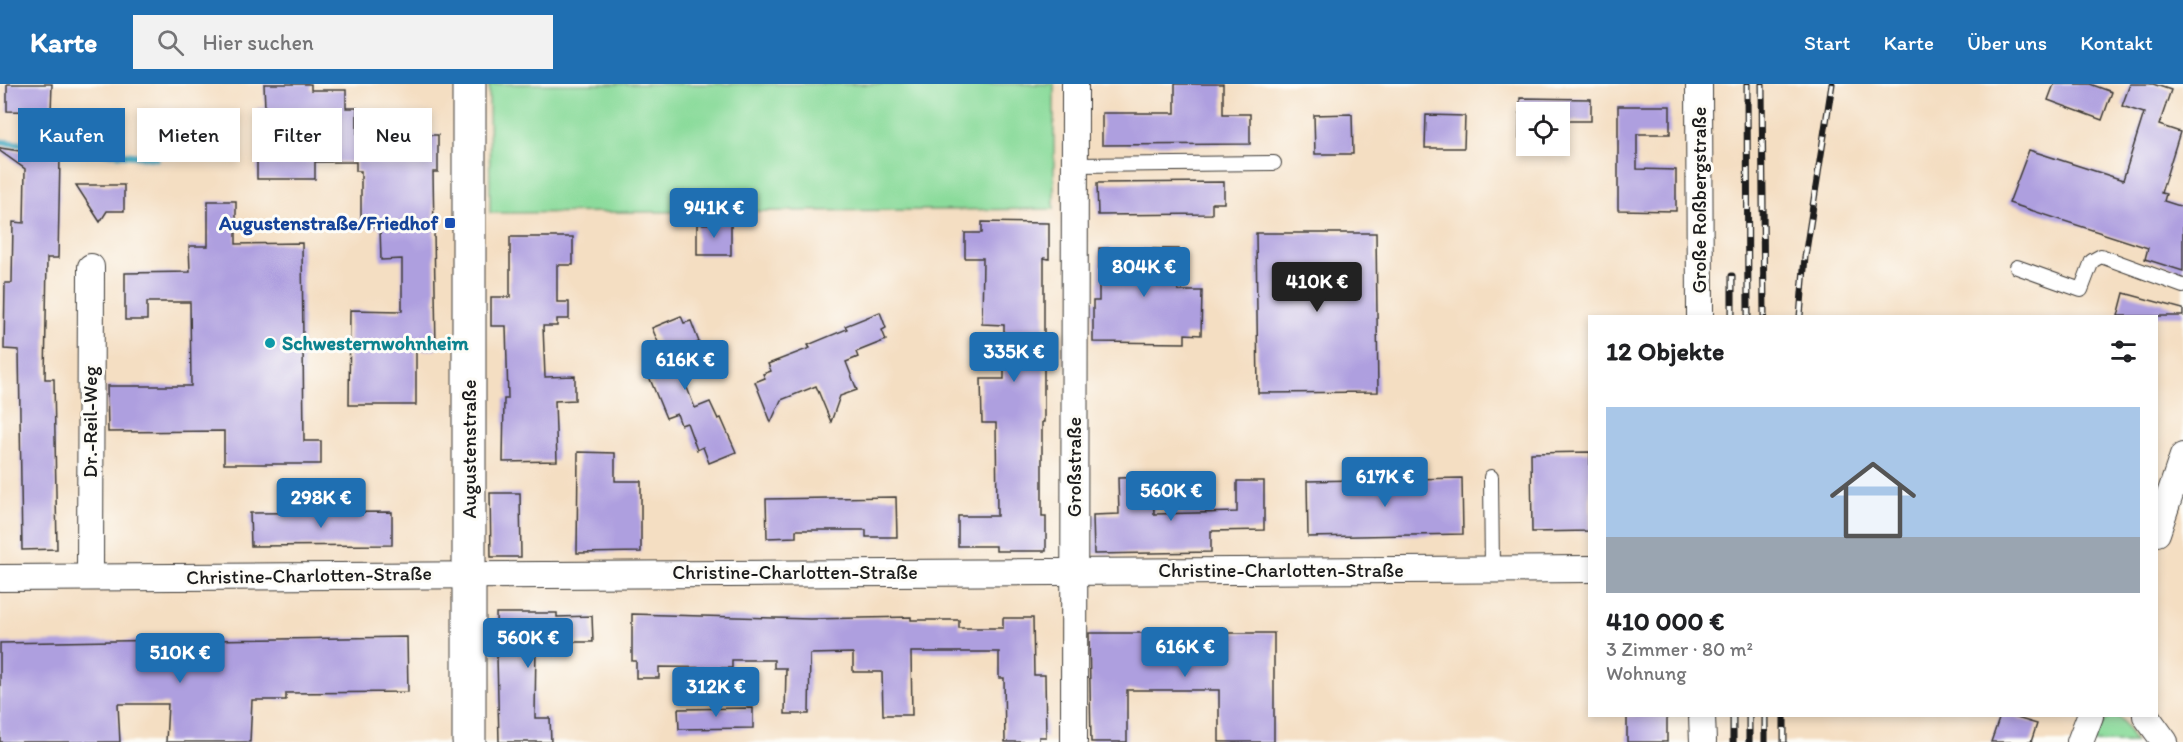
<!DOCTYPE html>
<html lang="de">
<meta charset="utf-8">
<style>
body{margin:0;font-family:Itim,sans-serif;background:#f2f2f2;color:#202124;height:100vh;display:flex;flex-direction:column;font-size:22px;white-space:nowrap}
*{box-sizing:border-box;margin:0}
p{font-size:20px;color:#757577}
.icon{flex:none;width:33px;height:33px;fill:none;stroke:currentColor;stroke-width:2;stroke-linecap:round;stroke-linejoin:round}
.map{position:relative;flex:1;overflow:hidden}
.side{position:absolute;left:1588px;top:231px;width:570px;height:402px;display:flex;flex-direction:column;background:#fff;border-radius:0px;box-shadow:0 3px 9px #0003}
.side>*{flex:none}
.banner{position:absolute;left:18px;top:24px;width:570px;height:54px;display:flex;gap:12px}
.buttons{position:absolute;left:1516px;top:18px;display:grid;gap:12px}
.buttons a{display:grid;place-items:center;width:54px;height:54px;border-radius:0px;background:#fff;box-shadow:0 3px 9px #0003;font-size:30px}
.price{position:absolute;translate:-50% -51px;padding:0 14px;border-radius:6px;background:#1f6fb2;color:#fff;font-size:20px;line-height:39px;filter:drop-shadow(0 2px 3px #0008)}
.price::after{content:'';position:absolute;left:50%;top:36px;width:18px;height:14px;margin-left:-9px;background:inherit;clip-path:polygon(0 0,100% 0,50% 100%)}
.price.on{background:#222;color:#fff}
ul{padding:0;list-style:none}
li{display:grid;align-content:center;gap:12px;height:318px;padding:0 18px}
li+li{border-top:2px solid #e0e0e0}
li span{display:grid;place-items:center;height:186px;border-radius:0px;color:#555}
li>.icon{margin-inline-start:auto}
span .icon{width:108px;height:108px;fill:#fffc;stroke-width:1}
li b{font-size:26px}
h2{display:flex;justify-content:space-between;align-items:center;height:72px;padding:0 18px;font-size:26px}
.chip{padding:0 21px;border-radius:0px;background:#fff;box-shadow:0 3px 9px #0003;font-size:21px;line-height:54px}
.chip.on{background:#1f6fb2;color:#fff}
header{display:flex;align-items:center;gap:36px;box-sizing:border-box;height:84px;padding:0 30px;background:#1f6fb2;color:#fff}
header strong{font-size:28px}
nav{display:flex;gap:33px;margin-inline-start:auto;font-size:21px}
.search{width:420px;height:54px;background:#f2f2f2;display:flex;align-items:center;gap:15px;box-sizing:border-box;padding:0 21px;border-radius:0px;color:#757577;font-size:22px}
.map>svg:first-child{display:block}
</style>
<header>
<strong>Karte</strong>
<div class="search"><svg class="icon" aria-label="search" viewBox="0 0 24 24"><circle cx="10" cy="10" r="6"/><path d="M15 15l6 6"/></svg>Hier suchen</div>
<nav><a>Start</a><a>Karte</a><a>Über uns</a><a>Kontakt</a></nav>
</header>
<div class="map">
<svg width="2183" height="658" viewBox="0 0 2183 658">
<rect width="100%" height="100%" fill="#fdfcf7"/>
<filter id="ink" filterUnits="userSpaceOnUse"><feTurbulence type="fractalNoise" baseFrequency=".0167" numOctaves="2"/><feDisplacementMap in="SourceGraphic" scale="12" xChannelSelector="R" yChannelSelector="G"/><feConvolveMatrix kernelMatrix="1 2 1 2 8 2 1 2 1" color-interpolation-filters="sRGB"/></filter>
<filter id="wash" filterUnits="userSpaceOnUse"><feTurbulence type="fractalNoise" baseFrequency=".008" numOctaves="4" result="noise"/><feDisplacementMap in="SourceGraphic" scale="24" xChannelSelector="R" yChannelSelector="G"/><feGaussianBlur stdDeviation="1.35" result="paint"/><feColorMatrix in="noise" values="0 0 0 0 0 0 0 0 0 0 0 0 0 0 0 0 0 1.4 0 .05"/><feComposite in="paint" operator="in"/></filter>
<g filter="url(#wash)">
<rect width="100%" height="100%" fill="#f4dec2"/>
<g fill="#8bdb9b" stroke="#547c5c" stroke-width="1.5">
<path d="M 489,0 L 1054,0 L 1054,125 L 490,129 Z"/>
<path d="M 2116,632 L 2122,636 L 2135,658 L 2093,658 C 2099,646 2101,634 2116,632 Z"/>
</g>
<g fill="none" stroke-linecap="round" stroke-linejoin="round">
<g stroke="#41a8c1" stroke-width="7">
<path d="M 0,58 L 78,66"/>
<path d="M 93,67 L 156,74"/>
</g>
</g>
<g id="blocks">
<g fill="#ae9fdf">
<path d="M 7,0 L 52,0 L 51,28 L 7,27 Z"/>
<path d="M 264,0 L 311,0 L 311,6 L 346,6 L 346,24 L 357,24 L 357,63 L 415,64 L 415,51 L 438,51 L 438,88 L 433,88 L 436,266 L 416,266 L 416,321 L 349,321 L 350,226 L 402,227 L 402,175 L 381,176 L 380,143 L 373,143 L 373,137 L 361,137 L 361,87 L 356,87 L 356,78 L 315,78 L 315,95 L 257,95 L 257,24 L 265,24 Z"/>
<path d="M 1175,0 L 1223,0 L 1223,30 L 1250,30 L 1250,60 L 1102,61 L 1102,29 L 1175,29 Z"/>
<path d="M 2054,0 L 2090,0 L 2112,8 L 2102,36 L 2048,16 Z"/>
<path d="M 2130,0 L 2153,0 L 2171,6 L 2159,41 L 2180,48 L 2161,109 L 2166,110 L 2164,117 L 2183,123 L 2183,187 L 2145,175 L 2148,164 L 2009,119 L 2029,66 L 2123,96 L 2144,29 L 2122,22 Z"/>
<path d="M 1520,14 L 1591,15 L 1591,37 L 1562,37 L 1560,54 L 1560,28 L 1527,28 L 1527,54 L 1519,54 Z"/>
<path d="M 1618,22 L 1670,22 L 1670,50 L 1637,50 L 1637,85 L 1676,86 L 1676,127 L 1618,126 Z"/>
<path d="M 1352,30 L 1353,70 L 1315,70 L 1314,31 Z"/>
<path d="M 1426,31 L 1465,32 L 1464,64 L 1425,64 Z"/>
<path d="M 0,64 L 60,73 L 58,174 L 47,174 L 45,295 L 54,295 L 57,465 L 22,466 L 19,266 L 4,265 L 5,199 L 12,199 L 13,138 L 24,139 L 25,85 L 0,67 Z"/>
<path d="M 1224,98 L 1224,119 L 1212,119 L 1212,130 L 1098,131 L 1097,99 Z"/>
<path d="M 76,101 L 124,101 L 124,127 L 107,127 L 100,138 Z"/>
<path d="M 208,117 L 236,117 L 236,160 L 302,159 L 304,357 L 321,357 L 321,380 L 224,380 L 224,347 L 108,348 L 107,302 L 191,302 L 190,218 L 147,218 L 147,236 L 125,236 L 125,189 L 190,188 L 189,162 L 208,162 Z"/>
<path d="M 982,138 L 1049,139 L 1049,175 L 1044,174 L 1044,338 L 1042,338 L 1042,432 L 1046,432 L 1046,467 L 996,467 L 996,462 L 958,462 L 958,432 L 997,432 L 996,339 L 982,339 L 981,295 L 1004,295 L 1004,241 L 982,240 L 983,174 L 965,174 L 965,149 L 982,149 Z"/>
<path d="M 731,139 L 731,171 L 697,171 L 697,140 Z"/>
<path d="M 1256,149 L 1376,149 L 1378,308 L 1258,309 Z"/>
<path d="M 510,153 L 573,153 L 573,181 L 557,181 L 557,218 L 569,218 L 569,235 L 557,235 L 557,242 L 543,242 L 545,293 L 575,292 L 575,316 L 555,317 L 557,377 L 503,378 L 504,315 L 508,315 L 506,242 L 491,242 L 491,213 L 510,213 Z"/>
<path d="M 1099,164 L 1179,165 L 1178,207 L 1202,207 L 1201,251 L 1185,250 L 1185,259 L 1093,258 L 1093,217 L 1099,217 Z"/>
<path d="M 2124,209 L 2183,225 L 2183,232 L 2118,232 Z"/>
<path d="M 880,228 L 886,244 L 882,246 L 886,256 L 856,268 L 858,273 L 846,278 L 857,306 L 840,312 L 831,338 L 816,302 L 781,316 L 771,338 L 755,298 L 765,294 L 763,290 L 771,287 L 768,280 L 810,264 L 808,261 L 847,245 L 845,242 Z"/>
<path d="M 681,232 L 684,239 L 691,237 L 699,258 L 673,268 L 695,324 L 710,318 L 718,335 L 721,334 L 736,368 L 709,379 L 703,363 L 697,366 L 687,339 L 681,341 L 677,330 L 666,334 L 643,278 L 663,270 L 652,244 Z"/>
<path d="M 578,368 L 615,369 L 615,397 L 641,397 L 641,468 L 577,469 Z"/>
<path d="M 1590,368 L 1590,447 L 1532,448 L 1531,369 Z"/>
<path d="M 1153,393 L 1154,430 L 1237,428 L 1237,397 L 1264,397 L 1264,446 L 1211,447 L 1211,468 L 1094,470 L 1093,431 L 1119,430 L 1118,394 Z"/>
<path d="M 1462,394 L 1463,450 L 1308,453 L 1307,397 Z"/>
<path d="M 490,409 L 520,409 L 521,473 L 491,473 Z"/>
<path d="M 896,413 L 897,453 L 866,453 L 866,446 L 796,446 L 796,453 L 767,454 L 766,415 Z"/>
<path d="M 392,428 L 392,461 L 251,462 L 250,429 Z"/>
<path d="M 496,529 L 557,529 L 557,533 L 592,532 L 593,558 L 536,558 L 535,634 L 550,634 L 551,658 L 499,658 Z"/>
<path d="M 632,530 L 810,535 L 911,533 L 911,536 L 959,536 L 959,544 L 1003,544 L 1003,534 L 1033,534 L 1034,591 L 1045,591 L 1046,653 L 1039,653 L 1039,658 L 1005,658 L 1004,594 L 999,594 L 999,568 L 911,568 L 912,631 L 883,631 L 882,588 L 853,588 L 853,569 L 810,570 L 809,630 L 785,630 L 786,584 L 774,584 L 774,576 L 732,576 L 732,584 L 659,583 L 659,594 L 636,594 L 636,577 L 632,577 Z"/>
<path d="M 1089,549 L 1274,549 L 1274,658 L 1219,658 L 1219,606 L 1127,606 L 1127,658 L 1091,658 Z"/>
<path d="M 407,553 L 408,608 L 286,609 L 286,616 L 252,616 L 250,658 L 166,658 L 168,620 L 118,620 L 120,658 L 0,658 L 0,559 L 170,556 L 170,583 L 211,582 L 211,556 Z"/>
<path d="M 753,624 L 753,644 L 679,645 L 678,625 Z"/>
<rect x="1627" y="632" width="40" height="26"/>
<path d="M 2000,632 L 2010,632 L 2037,640 L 2031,658 L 1991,658 Z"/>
</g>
</g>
</g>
<g filter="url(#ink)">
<use href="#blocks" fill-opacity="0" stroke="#3c3935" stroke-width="1.5"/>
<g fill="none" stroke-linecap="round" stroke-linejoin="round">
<g stroke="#3c3935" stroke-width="16">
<g id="service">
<path d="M 1075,81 L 1274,79"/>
<path d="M 2017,183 L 2081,206 L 2092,177 L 2101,172 L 2183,202"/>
<path d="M 1491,393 L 1492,485"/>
</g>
</g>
<g stroke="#3c3935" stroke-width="28">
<g id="minor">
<path d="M 1699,0 L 1700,232"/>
<path d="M 2157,449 L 2183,372"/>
<path d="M 90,493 L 91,183"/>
<path d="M 0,494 L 1590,485"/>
<path d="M 1702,632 L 1703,658"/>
<path d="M 2146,632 L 2165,658"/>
<path d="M 1074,658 L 1075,0"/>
<path d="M 2080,658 L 2090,632"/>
</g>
</g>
<g stroke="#3c3935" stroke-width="35">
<path id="tertiary" d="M 469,0 L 469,658"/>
</g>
<use href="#service" stroke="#fff" stroke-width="14"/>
<use href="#minor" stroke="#fff" stroke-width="26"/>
<use href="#tertiary" stroke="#fff" stroke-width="33"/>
<g stroke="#1c1c1c" stroke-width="7">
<g id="rail">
<path d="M 1747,0 L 1748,232"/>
<path d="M 1762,0 L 1764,232"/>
<path d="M 1732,192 L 1732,232"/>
<path d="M 1800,232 L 1805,173 L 1832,0"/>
<path d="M 1733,632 L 1733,658"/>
<path d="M 1749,632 L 1749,658"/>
<path d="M 1765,632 L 1765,658"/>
<path d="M 1784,658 L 1784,632"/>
</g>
</g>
<use href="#rail" stroke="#fdfcf7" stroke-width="4.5" stroke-dasharray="14" stroke-linecap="butt"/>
</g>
</g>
<rect fill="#1a4fb4" stroke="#fdfcf7" stroke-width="2" x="444" y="133" width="12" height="12" rx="3"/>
<circle fill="#0f9aa8" stroke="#fdfcf7" stroke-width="2" cx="270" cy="259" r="6"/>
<g text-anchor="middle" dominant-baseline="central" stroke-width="6" stroke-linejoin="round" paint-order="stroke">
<g font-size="20" fill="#1c1c1c" stroke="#fdfcf7">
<text transform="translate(1699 116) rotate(-90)">Große Roßbergstraße</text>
<text transform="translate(90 338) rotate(-90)">Dr.-Reil-Weg</text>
<text transform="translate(469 365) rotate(-90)">Augustenstraße</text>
<text transform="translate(1074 383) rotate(-90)">Großstraße</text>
<text x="1281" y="486">Christine-Charlotten-Straße</text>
<text x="795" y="488">Christine-Charlotten-Straße</text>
<text transform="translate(309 491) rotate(-1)">Christine-Charlotten-Straße</text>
</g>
<g font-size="20" font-weight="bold" fill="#164399" stroke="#fdfcf7" text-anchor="end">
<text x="438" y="139">Augustenstraße/Friedhof</text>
</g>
<g font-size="20" font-weight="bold" fill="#0d838f" stroke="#fdfcf7" text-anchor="start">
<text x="282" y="259">Schwesternwohnheim</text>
</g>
</g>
</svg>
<div class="buttons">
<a><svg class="icon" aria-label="locate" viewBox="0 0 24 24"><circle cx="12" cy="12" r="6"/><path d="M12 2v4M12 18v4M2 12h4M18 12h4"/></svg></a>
</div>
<b class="price" style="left:714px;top:155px">941K €</b>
<b class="price" style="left:1144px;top:214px">804K €</b>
<b class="price on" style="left:1317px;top:229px">410K €</b>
<b class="price" style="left:1014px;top:299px">335K €</b>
<b class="price" style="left:685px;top:307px">616K €</b>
<b class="price" style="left:1385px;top:424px">617K €</b>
<b class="price" style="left:1171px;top:438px">560K €</b>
<b class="price" style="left:321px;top:445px">298K €</b>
<b class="price" style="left:528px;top:585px">560K €</b>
<b class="price" style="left:1185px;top:594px">616K €</b>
<b class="price" style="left:180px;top:600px">510K €</b>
<b class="price" style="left:716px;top:634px">312K €</b>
<div class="banner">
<a class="chip on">Kaufen</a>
<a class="chip">Mieten</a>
<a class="chip">Filter</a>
<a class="chip">Neu</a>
</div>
<section class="side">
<h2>12 Objekte<svg class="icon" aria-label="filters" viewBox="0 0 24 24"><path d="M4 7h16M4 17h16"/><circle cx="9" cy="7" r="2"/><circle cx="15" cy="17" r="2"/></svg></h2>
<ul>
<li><span style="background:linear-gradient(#a9c7e8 70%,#9aa5b1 0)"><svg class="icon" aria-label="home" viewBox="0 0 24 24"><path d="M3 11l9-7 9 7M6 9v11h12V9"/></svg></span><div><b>410 000 €</b><p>3 Zimmer · 80 m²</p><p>Wohnung</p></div></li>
</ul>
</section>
</div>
